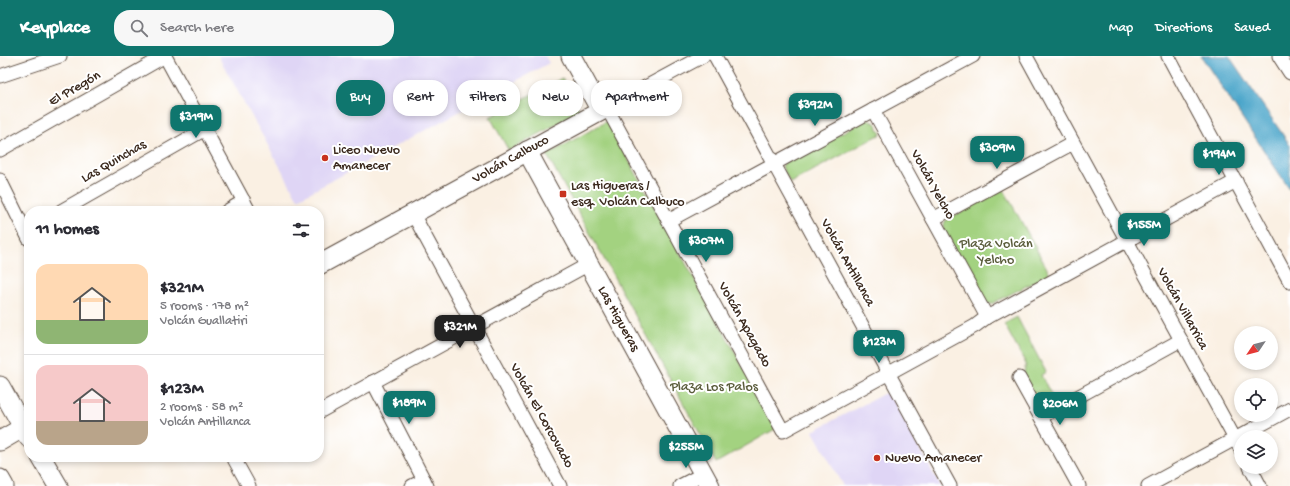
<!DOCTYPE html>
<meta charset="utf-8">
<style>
body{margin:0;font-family:"Gochi Hand",sans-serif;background:#f7f7f7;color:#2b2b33;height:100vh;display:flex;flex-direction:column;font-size:15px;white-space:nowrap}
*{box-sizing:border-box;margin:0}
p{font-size:13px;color:#7c7c81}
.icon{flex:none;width:22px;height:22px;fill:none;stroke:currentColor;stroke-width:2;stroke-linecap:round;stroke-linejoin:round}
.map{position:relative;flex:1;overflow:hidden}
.details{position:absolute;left:24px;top:150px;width:300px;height:256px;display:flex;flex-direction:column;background:#fff;border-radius:16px;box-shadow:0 2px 6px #0003}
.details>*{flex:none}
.top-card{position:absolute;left:336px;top:24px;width:380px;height:36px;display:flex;gap:8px}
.needle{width:26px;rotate:235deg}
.fabs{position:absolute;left:1234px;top:270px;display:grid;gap:8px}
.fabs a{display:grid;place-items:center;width:44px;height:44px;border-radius:50%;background:#fff;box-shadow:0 2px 6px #0003;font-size:20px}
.price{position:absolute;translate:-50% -34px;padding:0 9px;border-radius:8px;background:#0f766e;color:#fff;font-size:13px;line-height:26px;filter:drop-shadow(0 1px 2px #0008)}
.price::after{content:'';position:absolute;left:50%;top:24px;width:12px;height:9px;margin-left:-6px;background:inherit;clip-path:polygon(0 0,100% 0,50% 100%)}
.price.current{background:#222;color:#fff}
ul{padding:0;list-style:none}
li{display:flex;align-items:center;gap:12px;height:100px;padding:0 12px}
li+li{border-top:1px solid #e1e1e2}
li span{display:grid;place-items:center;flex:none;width:112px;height:80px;border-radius:12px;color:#555}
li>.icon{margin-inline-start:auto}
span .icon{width:48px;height:48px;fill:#fffc;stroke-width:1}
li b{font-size:17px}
h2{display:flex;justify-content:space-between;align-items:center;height:48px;padding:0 12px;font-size:17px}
.tag{padding:0 14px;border-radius:16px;background:#fff;box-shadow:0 2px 6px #0003;font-size:14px;line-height:36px}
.tag.current{background:#0f766e;color:#fff}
header{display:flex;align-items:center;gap:24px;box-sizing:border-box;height:56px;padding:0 20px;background:#0f766e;color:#fff}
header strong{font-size:19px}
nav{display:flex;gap:22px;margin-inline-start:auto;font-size:14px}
.search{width:280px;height:36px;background:#f7f7f7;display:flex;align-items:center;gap:10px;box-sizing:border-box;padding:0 14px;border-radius:16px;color:#7c7c81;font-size:15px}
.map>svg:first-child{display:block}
</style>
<header>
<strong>Keyplace</strong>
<div class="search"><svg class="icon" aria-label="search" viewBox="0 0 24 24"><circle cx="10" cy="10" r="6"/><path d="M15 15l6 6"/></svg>Search here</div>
<nav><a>Map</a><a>Directions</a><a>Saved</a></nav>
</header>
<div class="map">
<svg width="1290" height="430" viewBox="0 0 1290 430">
<rect width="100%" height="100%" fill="#fff"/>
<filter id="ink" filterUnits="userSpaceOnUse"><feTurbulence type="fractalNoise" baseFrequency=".025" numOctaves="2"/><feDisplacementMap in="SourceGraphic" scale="8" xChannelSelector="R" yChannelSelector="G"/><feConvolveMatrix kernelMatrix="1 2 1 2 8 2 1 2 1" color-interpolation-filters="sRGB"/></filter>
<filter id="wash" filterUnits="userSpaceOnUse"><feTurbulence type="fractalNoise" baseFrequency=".012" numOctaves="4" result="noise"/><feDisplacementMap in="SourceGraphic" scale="16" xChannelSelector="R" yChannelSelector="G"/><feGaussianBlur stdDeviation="0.9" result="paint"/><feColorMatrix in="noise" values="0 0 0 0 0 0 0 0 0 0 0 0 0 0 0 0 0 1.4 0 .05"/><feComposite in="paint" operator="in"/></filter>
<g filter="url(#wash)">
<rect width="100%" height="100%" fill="#faf0e3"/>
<g fill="#dfd5f5">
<path d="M 218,0 L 545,0 L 549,7 L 298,143 Z"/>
<path d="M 889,335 L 940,430 L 843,430 L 813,375 Z"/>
</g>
<g fill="#a3d280" stroke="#6f7e4f">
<path d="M 562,22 L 580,55 L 509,95 L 490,61 Z"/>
<path d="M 868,63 L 875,67 L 881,78 L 790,127 L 782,111 L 784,107 Z"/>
<path d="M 607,65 L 777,372 L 716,407 L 547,99 Z"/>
<path d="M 1003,132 L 1050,218 L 991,248 L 982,246 L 943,174 L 945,165 Z"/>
<path d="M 1017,261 L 1046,316 L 1041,319 L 1054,344 L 1041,352 L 1023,321 L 1026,308 L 1004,268 Z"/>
</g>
<path fill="#4ca6ca" stroke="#446874" d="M 1201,0 L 1229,0 L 1290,89 L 1290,134 Z"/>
</g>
<g filter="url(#ink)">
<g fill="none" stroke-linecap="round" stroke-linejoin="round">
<g stroke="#58483c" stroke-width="15">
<g id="street">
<path d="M 165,0 L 249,155"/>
<path d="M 715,0 L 950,430"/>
<path d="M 1026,0 L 1241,394"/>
<path d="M 1168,0 L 1290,226"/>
<path d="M 1279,0 L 1290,17"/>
<path d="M 0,20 L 60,0"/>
<path d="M 607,52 L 783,375 L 975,270 L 987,261 L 1236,125"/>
<path d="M 873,54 L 987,261"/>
<path d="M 601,55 L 703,0"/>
<path d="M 0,94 L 165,0"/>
<path d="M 0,124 L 29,183"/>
<path d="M 61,155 L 205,73"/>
<path d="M 227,155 L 244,145"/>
<path d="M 413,158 L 560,430"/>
<path d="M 933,163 L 1073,87"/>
<path d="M 668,165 L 973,0"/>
<path d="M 1019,322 L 1079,430"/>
<path d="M 373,326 L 427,430"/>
<path d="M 319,356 L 589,208"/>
<path d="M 1041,361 L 1181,284"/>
<path d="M 233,401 L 249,430"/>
<path d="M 1250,411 L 1260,430"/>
<path d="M 412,430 L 424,424"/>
<path d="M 680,430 L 703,418"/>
<path d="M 1148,430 L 1290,353"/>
</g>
</g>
<g stroke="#58483c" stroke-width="21">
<g id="secondary">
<path d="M 527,95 L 710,430"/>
<path d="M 319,209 L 601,55 L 571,0"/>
<path d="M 0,330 L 29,382"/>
<path d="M 0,385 L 29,368"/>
<path d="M 41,401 L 58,430"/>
<path d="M 0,423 L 4,430"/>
</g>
</g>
<use href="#street" stroke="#fff" stroke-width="13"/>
<use href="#secondary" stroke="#fff" stroke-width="19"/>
</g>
</g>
<g fill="#c8321e" stroke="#fff" stroke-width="1.5">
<circle cx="325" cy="102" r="4"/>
<rect x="559" y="134" width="8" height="8" rx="2"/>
<circle cx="877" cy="402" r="4"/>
</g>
<g text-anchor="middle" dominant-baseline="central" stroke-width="4" stroke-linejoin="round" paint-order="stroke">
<g font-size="14" fill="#3b2a1e" stroke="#fff">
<text transform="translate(75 33) rotate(-30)">El Pregón</text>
<text transform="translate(511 104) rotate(-29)">Volcán Calbuco</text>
<text transform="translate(114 106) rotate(-30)">Las Quinchas</text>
<text transform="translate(932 129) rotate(61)">Volcán Yelcho</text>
<text transform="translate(847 207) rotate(61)">Volcán Antillanca</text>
<text transform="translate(1182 253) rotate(61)">Volcán Villarrica</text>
<text transform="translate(618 263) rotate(61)">Las Higueras</text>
<text transform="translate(744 269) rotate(61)">Volcán Apagado</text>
<text transform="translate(541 360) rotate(61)">Volcán El Corcovado</text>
</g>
<g font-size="14" fill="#3b2a1e" stroke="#fff" text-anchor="start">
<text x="333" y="94">Liceo Nuevo<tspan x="333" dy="16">Amanecer</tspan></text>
<text x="571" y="130">Las Higueras /<tspan x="571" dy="16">esq. Volcán Calbuco</tspan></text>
<text x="885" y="402">Nuevo Amanecer</text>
</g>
<g font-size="14" fill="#5a5c3b" stroke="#fff">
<text x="996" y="188">Plaza Volcán<tspan x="996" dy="16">Yelcho</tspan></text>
<text x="714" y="331">Plaza Los Palos</text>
</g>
</g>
</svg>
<div class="fabs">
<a><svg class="needle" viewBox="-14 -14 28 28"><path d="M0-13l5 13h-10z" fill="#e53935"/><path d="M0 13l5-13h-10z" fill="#7c7c81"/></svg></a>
<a><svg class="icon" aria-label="locate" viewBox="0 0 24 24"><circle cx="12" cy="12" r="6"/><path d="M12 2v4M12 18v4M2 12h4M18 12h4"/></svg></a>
<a><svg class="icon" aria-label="layers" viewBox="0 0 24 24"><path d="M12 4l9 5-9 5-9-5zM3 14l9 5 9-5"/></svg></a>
</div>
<b class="price" style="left:815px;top:71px">$392M</b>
<b class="price" style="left:196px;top:83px">$319M</b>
<b class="price" style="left:997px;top:114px">$309M</b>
<b class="price" style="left:1219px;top:120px">$194M</b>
<b class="price" style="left:1144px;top:191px">$155M</b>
<b class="price" style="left:706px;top:207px">$307M</b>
<b class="price current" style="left:460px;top:293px">$321M</b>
<b class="price" style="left:879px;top:308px">$123M</b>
<b class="price" style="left:409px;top:369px">$189M</b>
<b class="price" style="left:1060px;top:370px">$206M</b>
<b class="price" style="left:686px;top:413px">$255M</b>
<div class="top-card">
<a class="tag current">Buy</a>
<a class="tag">Rent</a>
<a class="tag">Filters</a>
<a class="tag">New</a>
<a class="tag">Apartment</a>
</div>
<section class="details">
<h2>11 homes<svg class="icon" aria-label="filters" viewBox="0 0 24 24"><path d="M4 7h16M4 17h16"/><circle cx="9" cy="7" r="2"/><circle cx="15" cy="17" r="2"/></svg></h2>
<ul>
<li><span style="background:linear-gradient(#ffd9b3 70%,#8fb573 0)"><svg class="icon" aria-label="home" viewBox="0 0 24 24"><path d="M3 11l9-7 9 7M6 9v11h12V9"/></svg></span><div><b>$321M</b><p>5 rooms · 178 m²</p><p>Volcán Guallatiri</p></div></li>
<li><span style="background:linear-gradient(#f6c9c9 70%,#b9a48a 0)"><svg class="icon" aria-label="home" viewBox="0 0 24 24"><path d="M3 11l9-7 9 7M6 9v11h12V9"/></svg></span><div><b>$123M</b><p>2 rooms · 58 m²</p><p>Volcán Antillanca</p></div></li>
</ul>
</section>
</div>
